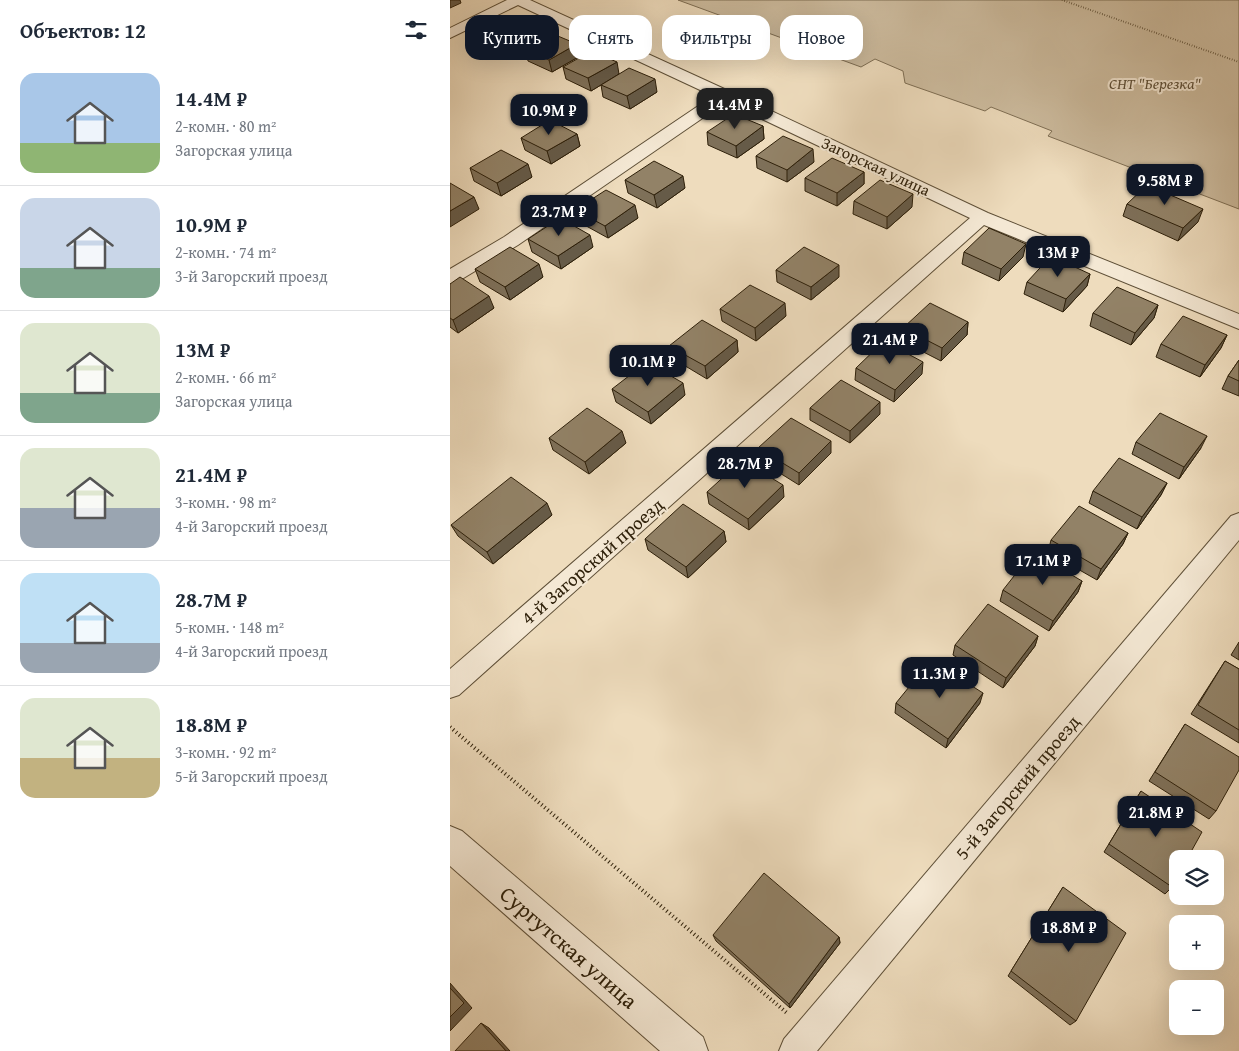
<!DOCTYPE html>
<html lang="ru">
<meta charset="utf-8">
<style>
body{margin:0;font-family:"Gentium Book Plus",serif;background:#f2f2f3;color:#1f2937;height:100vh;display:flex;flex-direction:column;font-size:19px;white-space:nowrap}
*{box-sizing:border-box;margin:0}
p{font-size:16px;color:#747a83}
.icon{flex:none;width:28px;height:28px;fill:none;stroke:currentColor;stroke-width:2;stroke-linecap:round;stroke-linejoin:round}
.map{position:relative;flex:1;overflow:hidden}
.panel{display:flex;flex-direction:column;background:#fff;width:450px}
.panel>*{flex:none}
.guide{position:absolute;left:15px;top:15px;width:475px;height:45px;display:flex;gap:10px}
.controls{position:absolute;left:719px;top:850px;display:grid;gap:10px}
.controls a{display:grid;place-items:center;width:55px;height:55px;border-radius:10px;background:#fff;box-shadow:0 5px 20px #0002;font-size:25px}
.price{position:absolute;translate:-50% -42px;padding:0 11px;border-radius:10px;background:#111827;color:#fff;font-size:16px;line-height:32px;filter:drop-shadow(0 1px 2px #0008)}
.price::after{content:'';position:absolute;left:50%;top:30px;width:15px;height:11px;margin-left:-8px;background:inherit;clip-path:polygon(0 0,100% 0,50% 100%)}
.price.selected{background:#222;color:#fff}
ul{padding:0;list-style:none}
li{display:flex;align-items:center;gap:15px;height:125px;padding:0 20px}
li+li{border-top:1px solid #e0e1e3}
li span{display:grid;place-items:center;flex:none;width:140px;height:100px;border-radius:15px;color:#555}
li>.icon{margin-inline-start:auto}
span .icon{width:60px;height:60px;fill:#fffc;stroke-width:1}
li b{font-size:21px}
h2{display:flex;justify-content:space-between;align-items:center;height:60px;padding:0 20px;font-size:21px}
.chip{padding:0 18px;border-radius:15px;background:#fff;box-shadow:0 5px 20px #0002;font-size:18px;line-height:45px}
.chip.selected{background:#111827;color:#fff}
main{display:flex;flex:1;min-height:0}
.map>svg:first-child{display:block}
</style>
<main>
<section class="panel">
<h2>Объектов: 12<svg class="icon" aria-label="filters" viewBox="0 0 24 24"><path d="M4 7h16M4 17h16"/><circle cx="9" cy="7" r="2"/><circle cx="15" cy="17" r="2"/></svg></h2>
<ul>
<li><span style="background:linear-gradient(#a9c7e8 70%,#8fb573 0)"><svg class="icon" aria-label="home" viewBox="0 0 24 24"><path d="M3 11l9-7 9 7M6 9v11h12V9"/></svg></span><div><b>14.4M ₽</b><p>2-комн. · 80 m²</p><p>Загорская улица</p></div></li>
<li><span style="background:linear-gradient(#c9d6e8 70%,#7fa58c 0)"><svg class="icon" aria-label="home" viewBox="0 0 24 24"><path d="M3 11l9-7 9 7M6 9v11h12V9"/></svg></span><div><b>10.9M ₽</b><p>2-комн. · 74 m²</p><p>3-й Загорский проезд</p></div></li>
<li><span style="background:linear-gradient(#dfe7d0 70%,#7fa58c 0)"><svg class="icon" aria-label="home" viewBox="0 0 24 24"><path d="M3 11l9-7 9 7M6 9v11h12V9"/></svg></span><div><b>13M ₽</b><p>2-комн. · 66 m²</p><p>Загорская улица</p></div></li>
<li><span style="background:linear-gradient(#dfe7d0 60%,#9aa5b1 0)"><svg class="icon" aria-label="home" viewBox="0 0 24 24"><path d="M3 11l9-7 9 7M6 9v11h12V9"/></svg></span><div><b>21.4M ₽</b><p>3-комн. · 98 m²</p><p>4-й Загорский проезд</p></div></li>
<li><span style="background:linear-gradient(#bfe0f5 70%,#9aa5b1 0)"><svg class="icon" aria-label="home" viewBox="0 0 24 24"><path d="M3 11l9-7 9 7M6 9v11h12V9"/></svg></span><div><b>28.7M ₽</b><p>5-комн. · 148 m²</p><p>4-й Загорский проезд</p></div></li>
<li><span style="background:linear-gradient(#dfe7d0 60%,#c2b280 0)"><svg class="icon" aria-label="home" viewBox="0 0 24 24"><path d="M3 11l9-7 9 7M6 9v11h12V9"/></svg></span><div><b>18.8M ₽</b><p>3-комн. · 92 m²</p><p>5-й Загорский проезд</p></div></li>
</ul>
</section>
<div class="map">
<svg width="789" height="1051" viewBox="0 0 789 1051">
<rect width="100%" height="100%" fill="#eedcbd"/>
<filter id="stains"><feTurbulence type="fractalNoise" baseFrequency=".004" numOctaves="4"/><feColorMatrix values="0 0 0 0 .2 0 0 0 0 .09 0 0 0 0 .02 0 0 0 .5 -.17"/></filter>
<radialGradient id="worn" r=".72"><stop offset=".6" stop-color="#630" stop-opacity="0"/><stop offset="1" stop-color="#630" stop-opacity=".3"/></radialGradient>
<path fill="#cdbc9f" stroke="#7e6e54" d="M 228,0 L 789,0 L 789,209 L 598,136 L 602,131 L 541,107 L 535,111 L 455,83 L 453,71 L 425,59 L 411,67 Z"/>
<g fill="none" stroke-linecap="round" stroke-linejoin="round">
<g stroke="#5e4f37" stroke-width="2">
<g id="minor">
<path d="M 57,0 L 80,0 L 281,92 L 538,213 L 789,314 L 789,329 L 534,225 L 9,695 L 0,698 L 0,669 L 520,218 L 276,102 L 68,245 L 7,282 L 0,284 L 0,269 L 54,237 L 263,96 L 68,5 L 0,38 L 0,28 Z"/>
<path d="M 789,513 L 789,540 L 367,1051 L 329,1051 L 334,1039 L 781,516 Z"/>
</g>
</g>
<g stroke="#5e4f37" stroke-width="2">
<path id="tertiary" d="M 0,826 L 12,831 L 253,1037 L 258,1051 L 210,1051 L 0,866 Z"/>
</g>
<path stroke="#2e200a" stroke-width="2" stroke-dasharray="0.5 2" stroke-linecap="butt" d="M 612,0 L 789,62"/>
<path stroke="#2e200a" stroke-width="4" stroke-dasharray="1 3" stroke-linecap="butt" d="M 0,727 L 337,1013"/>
<use href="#minor" fill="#f4e8d4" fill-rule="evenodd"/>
<use href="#tertiary" fill="#f4e8d4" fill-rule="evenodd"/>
</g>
<g fill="#7e7059" stroke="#2e200a">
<path d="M 36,30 L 91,38 L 63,53 L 40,43 Z"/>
<path d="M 75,49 L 130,56 L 102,72 L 78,61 Z"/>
<path d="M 113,67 L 169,74 L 207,92 L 180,109 L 153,97 L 151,85 L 141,91 L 116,79 Z"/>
<path d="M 313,126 L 314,139 L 287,158 L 258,145 L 257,132 Z"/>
<path d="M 127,134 L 130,146 L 101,164 L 75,150 L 71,138 Z"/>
<path d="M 306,156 L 364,162 L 337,182 L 307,168 Z"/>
<path d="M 20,168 L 82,177 L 51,196 L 24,181 Z"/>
<path d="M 414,172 L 414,184 L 387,206 L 355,191 L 355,178 Z"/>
<path d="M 175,180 L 235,188 L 207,208 L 178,193 Z"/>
<path d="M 404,201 L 462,207 L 437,229 L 403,214 Z"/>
<path d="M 677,204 L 748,222 L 728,241 L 673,216 Z"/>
<path d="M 125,210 L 188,218 L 158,238 L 129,222 Z"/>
<path d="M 78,239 L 143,247 L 111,269 L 82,252 Z"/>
<path d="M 514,252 L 573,257 L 549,281 L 512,264 Z"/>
<path d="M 25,269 L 93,277 L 60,300 L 30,282 Z"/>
<path d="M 326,270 L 389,277 L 361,300 L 327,282 Z"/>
<path d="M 640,274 L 637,286 L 613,312 L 574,294 L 577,282 Z"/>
<path d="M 0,284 L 44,308 L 8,333 L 0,327 Z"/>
<path d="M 708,305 L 704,318 L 681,345 L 640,326 L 643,313 Z"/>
<path d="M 270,309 L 336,316 L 306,341 L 272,321 Z"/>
<path d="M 518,322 L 517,335 L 491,361 L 452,341 L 453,328 Z"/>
<path d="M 777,335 L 771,348 L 750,377 L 706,357 L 711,344 Z"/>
<path d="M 287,340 L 288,352 L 257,379 L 222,358 L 219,346 Z"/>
<path d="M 789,360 L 789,396 L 772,389 L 778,376 Z"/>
<path d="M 406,368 L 472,374 L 444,402 L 405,380 Z"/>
<path d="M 162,389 L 235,395 L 201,424 L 166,402 Z"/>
<path d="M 360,408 L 430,414 L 400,443 L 360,420 Z"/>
<path d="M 99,438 L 176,443 L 139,474 L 103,450 Z"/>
<path d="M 686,442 L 751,448 L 729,479 L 682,454 Z"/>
<path d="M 308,448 L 381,453 L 349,485 L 309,460 Z"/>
<path d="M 717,483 L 711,495 L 687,529 L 639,503 L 643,491 Z"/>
<path d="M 257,492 L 334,497 L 299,530 L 259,504 Z"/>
<path d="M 102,515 L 43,564 L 8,536 L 1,525 Z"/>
<path d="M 274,531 L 276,542 L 238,578 L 198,550 L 195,539 Z"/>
<path d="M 678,533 L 673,544 L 647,580 L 598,552 L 601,540 Z"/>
<path d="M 632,581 L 628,592 L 599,631 L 550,601 L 553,590 Z"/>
<path d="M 588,636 L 585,646 L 553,688 L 503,655 L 505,645 Z"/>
<path d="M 789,642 L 789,660 L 781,655 Z"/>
<path d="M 775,661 L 789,669 L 789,743 L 741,714 Z"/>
<path d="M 446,703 L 530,703 L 496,748 L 445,713 Z"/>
<path d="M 735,724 L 766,811 L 759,819 L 699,781 Z"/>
<path d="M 691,791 L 722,887 L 715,894 L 654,852 Z"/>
<path d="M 613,887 L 626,1021 L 620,1025 L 558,976 Z"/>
<path d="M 263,935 L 389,937 L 390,943 L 340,1008 L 266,941 Z"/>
</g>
<g fill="#665b48" stroke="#2e200a">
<path d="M 0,0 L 10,0 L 11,3 L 0,8 Z"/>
<path d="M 88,26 L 91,38 L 63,53 L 59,41 Z"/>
<path d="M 127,44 L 130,56 L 102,72 L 99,60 Z"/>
<path d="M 167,62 L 169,74 L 141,91 L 138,78 Z"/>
<path d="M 205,79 L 207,92 L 180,109 L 177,96 Z"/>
<path d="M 313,126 L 314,139 L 287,158 L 286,146 Z"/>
<path d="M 127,134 L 130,146 L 101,164 L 97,151 Z"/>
<path d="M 363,149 L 364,162 L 337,182 L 337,170 Z"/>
<path d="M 78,164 L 82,177 L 51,196 L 47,183 Z"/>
<path d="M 414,172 L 414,184 L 387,206 L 387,193 Z"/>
<path d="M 233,176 L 235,188 L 207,208 L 204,195 Z"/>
<path d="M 463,194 L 462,207 L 437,229 L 437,217 Z"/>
<path d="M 24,197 L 29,209 L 0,227 L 0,211 Z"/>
<path d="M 185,205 L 188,218 L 158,238 L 155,226 Z"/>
<path d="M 753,209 L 748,222 L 728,241 L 733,228 Z"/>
<path d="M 140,235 L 143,247 L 111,269 L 108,256 Z"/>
<path d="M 576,244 L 573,257 L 549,281 L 551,269 Z"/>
<path d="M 89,264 L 93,277 L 60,300 L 55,287 Z"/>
<path d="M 389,265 L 389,277 L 361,300 L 361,287 Z"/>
<path d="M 640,274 L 637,286 L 613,312 L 616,299 Z"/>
<path d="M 39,296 L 44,308 L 8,333 L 3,320 Z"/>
<path d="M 335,303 L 336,316 L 306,341 L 305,328 Z"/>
<path d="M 708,305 L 704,318 L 681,345 L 685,333 Z"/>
<path d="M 518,322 L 517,335 L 491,361 L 492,348 Z"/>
<path d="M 777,335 L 771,348 L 750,377 L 755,365 Z"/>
<path d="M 287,340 L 288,352 L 257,379 L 255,366 Z"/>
<path d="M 473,362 L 472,374 L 444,402 L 445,390 Z"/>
<path d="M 233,383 L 235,395 L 201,424 L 198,412 Z"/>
<path d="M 430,402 L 430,414 L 400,443 L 400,431 Z"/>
<path d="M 172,431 L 176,443 L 139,474 L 135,462 Z"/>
<path d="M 757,436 L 751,448 L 729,479 L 734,467 Z"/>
<path d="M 381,441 L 381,453 L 349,485 L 349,473 Z"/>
<path d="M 717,483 L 711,495 L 687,529 L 692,517 Z"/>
<path d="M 333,485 L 334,497 L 299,530 L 298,519 Z"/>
<path d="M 97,503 L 102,515 L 43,564 L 37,552 Z"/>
<path d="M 274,531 L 276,542 L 238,578 L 236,567 Z"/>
<path d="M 678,533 L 673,544 L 647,580 L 651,569 Z"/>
<path d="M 632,581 L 628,592 L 599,631 L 603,621 Z"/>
<path d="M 588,636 L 585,646 L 553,688 L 556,678 Z"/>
<path d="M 533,693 L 530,703 L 496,748 L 498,739 Z"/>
<path d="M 389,937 L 390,943 L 340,1008 L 339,1004 Z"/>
<path d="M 0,983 L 22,1008 L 0,1031 Z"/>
<path d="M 31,1023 L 39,1028 L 60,1051 L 56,1051 Z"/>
</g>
<g fill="#928267" stroke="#2e200a">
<path d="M 64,16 L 88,26 L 59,41 L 36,30 Z"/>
<path d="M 103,34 L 127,44 L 99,60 L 75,49 Z"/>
<path d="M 141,51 L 167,62 L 138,78 L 113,67 Z"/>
<path d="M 179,68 L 205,79 L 177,96 L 151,85 Z"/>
<path d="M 284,114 L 313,126 L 286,146 L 257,132 Z"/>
<path d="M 100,120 L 127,134 L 97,151 L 71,138 Z"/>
<path d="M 333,136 L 363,149 L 337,170 L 306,156 Z"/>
<path d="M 51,150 L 78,164 L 47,183 L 20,168 Z"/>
<path d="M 382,158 L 414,172 L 387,193 L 355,178 Z"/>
<path d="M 204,161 L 233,176 L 204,195 L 175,180 Z"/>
<path d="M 430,180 L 463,194 L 437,217 L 404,201 Z"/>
<path d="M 0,183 L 24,197 L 0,211 Z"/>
<path d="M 697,185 L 753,209 L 733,228 L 677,204 Z"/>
<path d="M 156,190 L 185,205 L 155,226 L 125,210 Z"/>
<path d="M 110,218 L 140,235 L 108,256 L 78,239 Z"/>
<path d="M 539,228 L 576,244 L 551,269 L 514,252 Z"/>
<path d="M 60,247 L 89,264 L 55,287 L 25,269 Z"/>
<path d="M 354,247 L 389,265 L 361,287 L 326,270 Z"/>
<path d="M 601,256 L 640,274 L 616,299 L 577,282 Z"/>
<path d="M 10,277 L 39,296 L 3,320 L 0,318 L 0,284 Z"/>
<path d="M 300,285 L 335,303 L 305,328 L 270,309 Z"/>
<path d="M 667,287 L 708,305 L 685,333 L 643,313 Z"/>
<path d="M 480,303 L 518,322 L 492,348 L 453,328 Z"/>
<path d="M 733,316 L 777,335 L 755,365 L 711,344 Z"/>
<path d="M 252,320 L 287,340 L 255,366 L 219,346 Z"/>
<path d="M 434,341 L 473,362 L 445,390 L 406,368 Z"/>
<path d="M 789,360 L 789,381 L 778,376 Z"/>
<path d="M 197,362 L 233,383 L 198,412 L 162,389 Z"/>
<path d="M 391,380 L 430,402 L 400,431 L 360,408 Z"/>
<path d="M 137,408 L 172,431 L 135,462 L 99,438 Z"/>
<path d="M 710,413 L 757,436 L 734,467 L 686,442 Z"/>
<path d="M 341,418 L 381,441 L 349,473 L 308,448 Z"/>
<path d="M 669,458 L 717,483 L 692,517 L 643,491 Z"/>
<path d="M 292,460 L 333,485 L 298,519 L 257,492 Z"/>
<path d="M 61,477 L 97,503 L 37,552 L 1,525 Z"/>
<path d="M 233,504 L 274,531 L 236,567 L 195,539 Z"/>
<path d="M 629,506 L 678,533 L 651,569 L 601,540 Z"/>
<path d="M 583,552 L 632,581 L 603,621 L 553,590 Z"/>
<path d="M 538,604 L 588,636 L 556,678 L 505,645 Z"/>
<path d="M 481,660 L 533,693 L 498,739 L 446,703 Z"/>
<path d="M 775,661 L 789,669 L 789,730 L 748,705 Z"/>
<path d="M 735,724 L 789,757 L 789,770 L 766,811 L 705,772 Z"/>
<path d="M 691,791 L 752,832 L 737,859 L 728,859 L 728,877 L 722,887 L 659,844 Z"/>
<path d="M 314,873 L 389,937 L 339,1004 L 263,935 Z"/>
<path d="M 613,887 L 676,933 L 626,1021 L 561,971 Z"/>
<path d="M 0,988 L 14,1003 L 0,1017 Z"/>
<path d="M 31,1023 L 56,1051 L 5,1051 Z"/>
</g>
<g text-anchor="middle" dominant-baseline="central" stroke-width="4" stroke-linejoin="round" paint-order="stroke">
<g font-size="16" font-style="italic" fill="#5e4f37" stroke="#f4e8d4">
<text x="705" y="83">СНТ "Березка"</text>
</g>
<g font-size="16" fill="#2e200a" stroke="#f4e8d4">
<text transform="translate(426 166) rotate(25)">Загорская улица</text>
</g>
<g font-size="19" fill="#2e200a" stroke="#f4e8d4">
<text transform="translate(142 561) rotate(-41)">4-й Загорский проезд</text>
<text transform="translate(567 787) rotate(-50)">5-й Загорский проезд</text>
</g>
<g font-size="22" fill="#2e200a" stroke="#f4e8d4">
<text transform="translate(119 947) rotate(41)">Сургутская улица</text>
</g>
</g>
<rect width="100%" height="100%" filter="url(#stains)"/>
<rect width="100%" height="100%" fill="url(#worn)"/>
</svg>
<div class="controls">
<a><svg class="icon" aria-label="layers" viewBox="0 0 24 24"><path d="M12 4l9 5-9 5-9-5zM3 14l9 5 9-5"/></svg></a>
<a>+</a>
<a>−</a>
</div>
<b class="price selected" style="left:285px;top:130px">14.4M ₽</b>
<b class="price" style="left:99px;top:136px">10.9M ₽</b>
<b class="price" style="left:715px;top:206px">9.58M ₽</b>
<b class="price" style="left:109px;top:237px">23.7M ₽</b>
<b class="price" style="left:608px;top:278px">13M ₽</b>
<b class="price" style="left:440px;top:365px">21.4M ₽</b>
<b class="price" style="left:198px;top:387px">10.1M ₽</b>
<b class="price" style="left:295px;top:489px">28.7M ₽</b>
<b class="price" style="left:593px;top:586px">17.1M ₽</b>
<b class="price" style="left:490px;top:699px">11.3M ₽</b>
<b class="price" style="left:706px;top:838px">21.8M ₽</b>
<b class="price" style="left:619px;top:953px">18.8M ₽</b>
<div class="guide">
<a class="chip selected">Купить</a>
<a class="chip">Снять</a>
<a class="chip">Фильтры</a>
<a class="chip">Новое</a>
</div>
</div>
</main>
